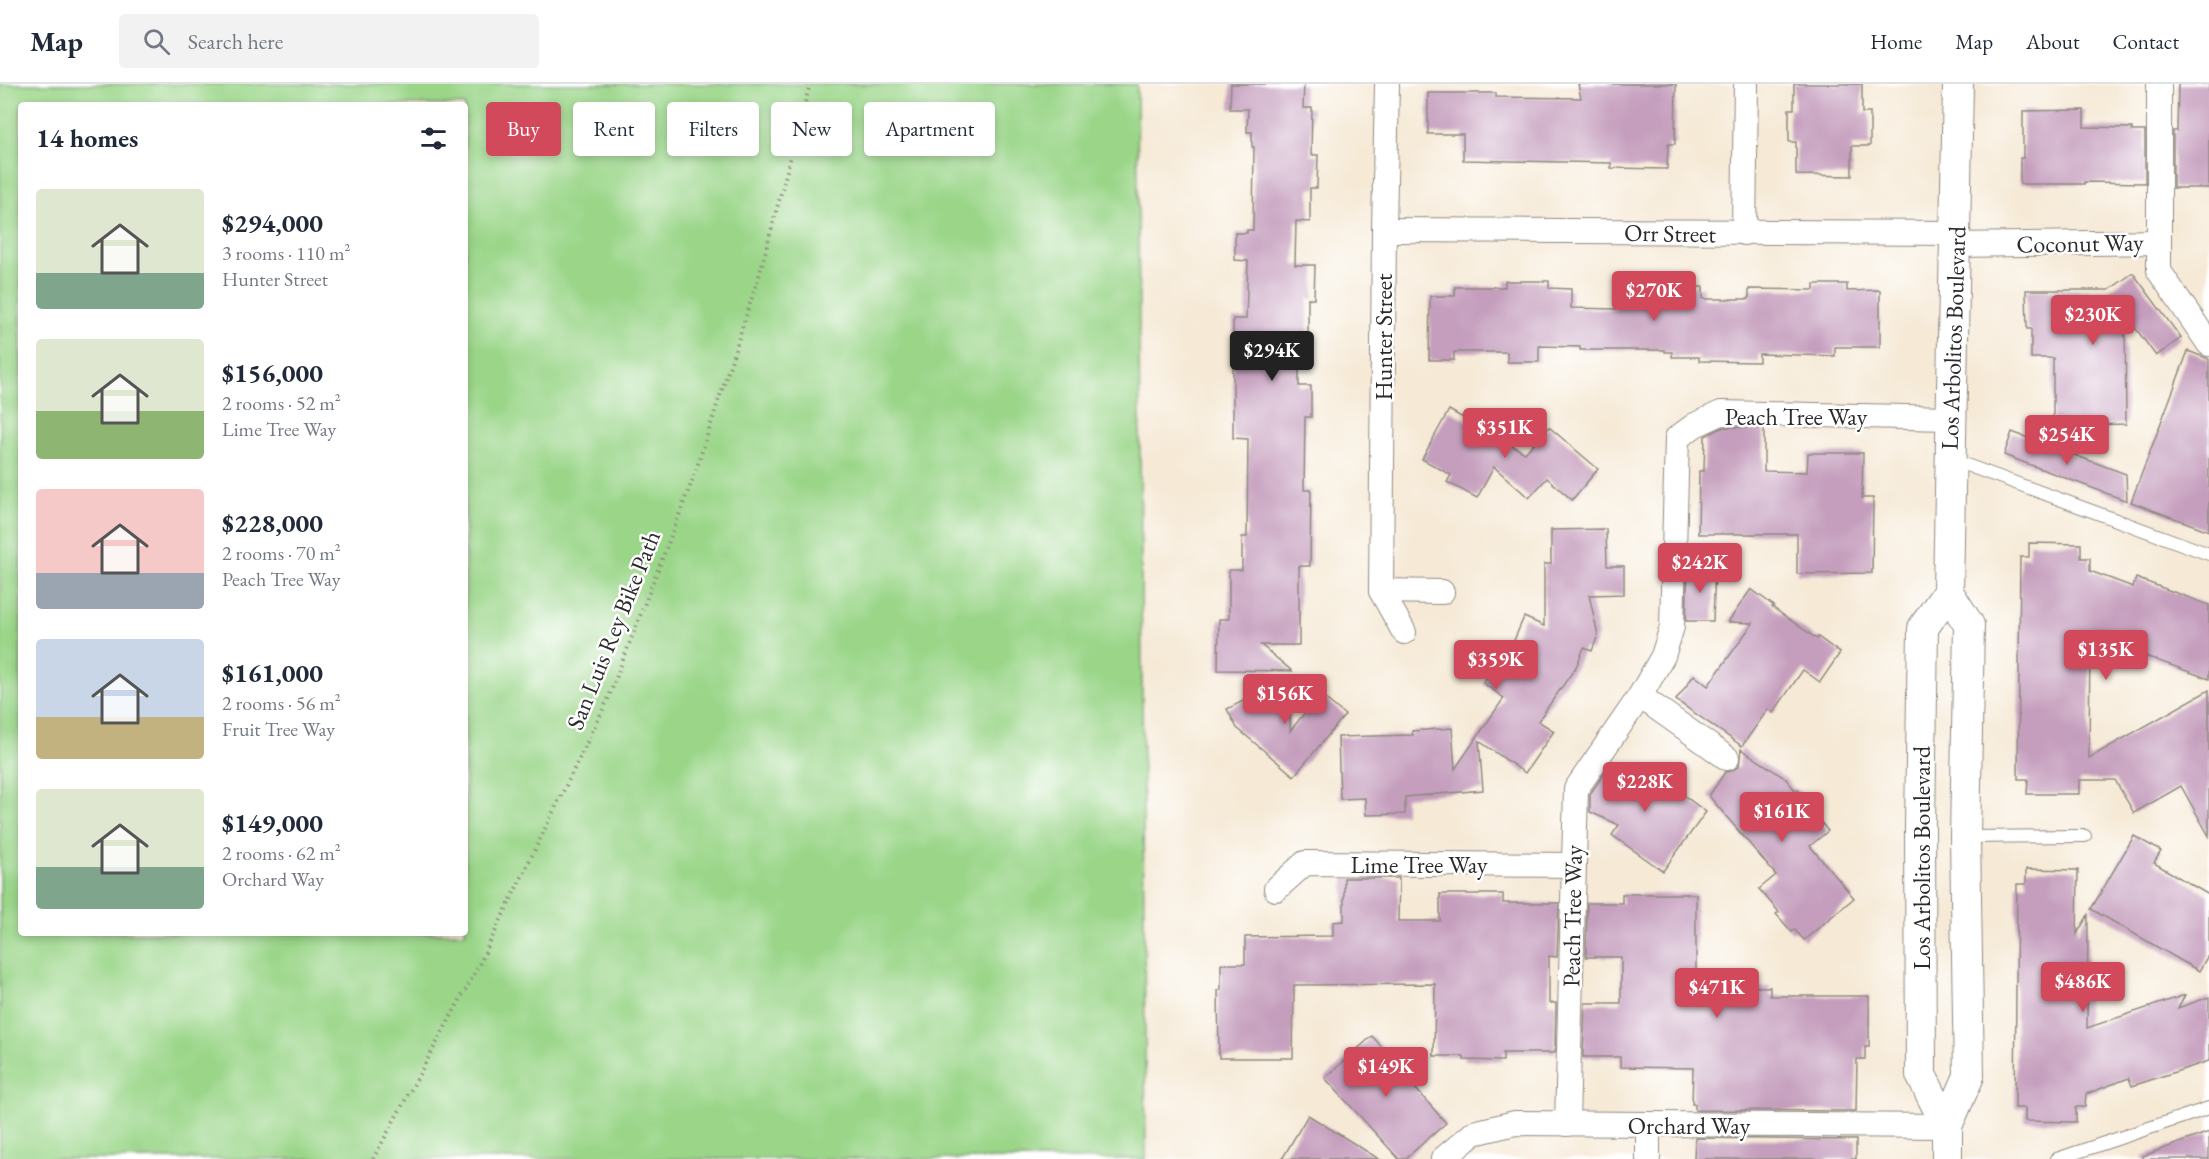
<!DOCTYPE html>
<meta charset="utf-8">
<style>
body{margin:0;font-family:"EB Garamond",serif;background:#f2f2f3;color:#1f2937;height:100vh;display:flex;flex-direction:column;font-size:22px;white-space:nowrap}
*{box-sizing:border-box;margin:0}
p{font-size:20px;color:#747a83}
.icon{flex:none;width:33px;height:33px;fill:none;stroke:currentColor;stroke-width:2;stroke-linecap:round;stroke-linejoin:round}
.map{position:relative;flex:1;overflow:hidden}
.side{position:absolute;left:18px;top:18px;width:450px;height:834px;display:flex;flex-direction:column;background:#fff;border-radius:6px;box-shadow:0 3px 9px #0003}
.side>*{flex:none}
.hud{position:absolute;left:486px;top:18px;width:570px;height:54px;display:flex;gap:12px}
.price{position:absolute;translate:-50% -51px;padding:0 14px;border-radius:6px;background:#d1495b;color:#fff;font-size:20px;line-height:39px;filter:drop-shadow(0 2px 3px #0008)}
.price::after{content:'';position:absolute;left:50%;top:36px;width:18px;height:14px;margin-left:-9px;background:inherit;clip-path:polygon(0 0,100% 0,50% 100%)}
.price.selected{background:#222;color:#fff}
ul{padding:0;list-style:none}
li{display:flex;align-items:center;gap:18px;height:150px;padding:0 18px}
li span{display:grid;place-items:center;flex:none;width:168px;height:120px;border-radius:6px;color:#555}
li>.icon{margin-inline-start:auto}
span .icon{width:72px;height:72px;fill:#fffc;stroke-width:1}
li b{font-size:26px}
h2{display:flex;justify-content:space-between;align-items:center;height:72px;padding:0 18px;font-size:26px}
.chip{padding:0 21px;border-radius:6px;background:#fff;box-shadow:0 3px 9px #0003;font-size:21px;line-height:54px}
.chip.selected{background:#d1495b;color:#fff}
header{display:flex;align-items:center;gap:36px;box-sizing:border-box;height:84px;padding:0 30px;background:#fff;border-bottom:2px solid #e0e1e3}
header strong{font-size:28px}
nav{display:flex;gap:33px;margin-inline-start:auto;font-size:21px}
.search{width:420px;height:54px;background:#f2f2f3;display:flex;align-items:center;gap:15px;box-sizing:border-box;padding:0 21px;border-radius:6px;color:#747a83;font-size:22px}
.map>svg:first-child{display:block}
</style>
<header>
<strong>Map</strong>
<div class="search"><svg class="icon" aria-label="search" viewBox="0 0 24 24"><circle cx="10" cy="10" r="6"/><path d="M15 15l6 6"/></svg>Search here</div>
<nav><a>Home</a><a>Map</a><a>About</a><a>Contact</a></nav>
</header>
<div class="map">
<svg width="2209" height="1075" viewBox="0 0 2209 1075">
<rect width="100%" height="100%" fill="#fff"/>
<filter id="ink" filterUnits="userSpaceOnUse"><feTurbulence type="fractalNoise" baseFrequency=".0167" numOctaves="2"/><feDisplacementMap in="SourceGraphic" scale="12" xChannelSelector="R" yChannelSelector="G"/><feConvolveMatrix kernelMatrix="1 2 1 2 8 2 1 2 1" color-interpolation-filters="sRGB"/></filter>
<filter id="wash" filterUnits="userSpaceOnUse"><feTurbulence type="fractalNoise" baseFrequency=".008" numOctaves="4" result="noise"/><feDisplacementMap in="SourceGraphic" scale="24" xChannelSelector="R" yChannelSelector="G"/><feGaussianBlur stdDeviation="1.35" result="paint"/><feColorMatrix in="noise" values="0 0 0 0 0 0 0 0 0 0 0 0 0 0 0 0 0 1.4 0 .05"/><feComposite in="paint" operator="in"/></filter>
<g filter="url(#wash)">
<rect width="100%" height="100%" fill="#f6ead7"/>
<path fill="#9ad588" stroke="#62805a" stroke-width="1.5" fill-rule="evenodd" d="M 0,0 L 1137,0 L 1146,1075 L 0,1075 ZM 21,21 L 465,21 L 465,849 L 21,849 Z"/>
<g id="blocks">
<g fill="#c59ebd">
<path d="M 1231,0 L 1304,0 L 1303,24 L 1312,24 L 1311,71 L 1318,71 L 1317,104 L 1310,104 L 1310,138 L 1296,137 L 1295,181 L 1315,181 L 1314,215 L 1308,214 L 1308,260 L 1299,260 L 1299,302 L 1311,302 L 1311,333 L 1305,333 L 1304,406 L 1311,406 L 1310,482 L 1299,482 L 1299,561 L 1261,561 L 1292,587 L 1218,586 L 1219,535 L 1229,535 L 1229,486 L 1242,486 L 1242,453 L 1247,453 L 1248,355 L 1233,354 L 1233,235 L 1246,235 L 1248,177 L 1235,176 L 1235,149 L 1247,149 L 1247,146 L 1253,146 L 1254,63 L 1252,63 L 1252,48 L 1247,48 L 1248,25 L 1230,25 Z"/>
<path d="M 1578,0 L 1676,0 L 1675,60 L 1668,60 L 1667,85 L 1611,84 L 1611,79 L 1463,76 L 1463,50 L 1428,50 L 1428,9 L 1496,9 L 1496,13 L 1581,14 Z"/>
<path d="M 1794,0 L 1862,0 L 1862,29 L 1870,29 L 1870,62 L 1852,62 L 1852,92 L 1796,91 L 1796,58 L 1789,58 L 1789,25 L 1794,25 Z"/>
<path d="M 2178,0 L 2209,0 L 2209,104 L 2173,104 L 2173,47 L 2177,47 Z"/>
<path d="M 2084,26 L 2084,43 L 2132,44 L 2132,47 L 2145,47 L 2145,99 L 2084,98 L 2084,100 L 2020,100 L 2020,74 L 2023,74 L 2023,27 Z"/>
<path d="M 2133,189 L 2181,254 L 2156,272 L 2125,230 L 2126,340 L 2053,342 L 2053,274 L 2031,274 L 2031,245 L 2027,245 L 2026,206 L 2109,206 Z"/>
<path d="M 1505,197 L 1549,197 L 1549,204 L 1571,205 L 1571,224 L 1616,225 L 1616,199 L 1648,199 L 1648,203 L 1703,203 L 1703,215 L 1749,215 L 1749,205 L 1814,206 L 1814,200 L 1847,200 L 1847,207 L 1880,206 L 1880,263 L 1835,263 L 1835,272 L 1759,270 L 1759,278 L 1699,277 L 1699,273 L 1672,273 L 1672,268 L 1665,268 L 1665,266 L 1580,266 L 1580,263 L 1539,262 L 1539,278 L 1507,278 L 1507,268 L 1454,268 L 1454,276 L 1429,276 L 1430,212 L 1455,212 L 1455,203 L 1505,203 Z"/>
<path d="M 2188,267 L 2209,275 L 2209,447 L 2131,418 Z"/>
<path d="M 1449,326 L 1525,369 L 1549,343 L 1598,385 L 1572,416 L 1547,394 L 1529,414 L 1494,383 L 1477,414 L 1447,398 L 1451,391 L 1422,375 Z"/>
<path d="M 1724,343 L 1764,344 L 1764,387 L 1807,388 L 1808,369 L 1863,369 L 1862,414 L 1873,414 L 1872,489 L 1797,490 L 1797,450 L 1698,450 L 1699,387 L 1704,387 L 1705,352 Z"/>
<path d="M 2012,348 L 2126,390 L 2127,417 L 2004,371 Z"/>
<path d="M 1606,445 L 1607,482 L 1624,482 L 1624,510 L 1589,511 L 1598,551 L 1592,567 L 1584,564 L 1576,583 L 1538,637 L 1554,647 L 1525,689 L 1479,657 L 1483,706 L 1405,713 L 1405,730 L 1366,731 L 1365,714 L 1340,715 L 1338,653 L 1413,651 L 1412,647 L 1452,644 L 1455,685 L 1504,614 L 1483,599 L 1502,572 L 1506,575 L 1524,533 L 1544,542 L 1544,480 L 1551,480 L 1551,446 Z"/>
<path d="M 2029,459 L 2081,460 L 2081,474 L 2090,474 L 2090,487 L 2133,503 L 2136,494 L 2209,521 L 2209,595 L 2090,552 L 2089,674 L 2209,606 L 2209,752 L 2181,702 L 2134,729 L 2115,696 L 2079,696 L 2079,710 L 2027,710 L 2028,695 L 2018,695 L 2020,473 L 2029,473 Z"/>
<path d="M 1688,482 L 1715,483 L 1713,537 L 1686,537 Z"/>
<path d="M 1751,505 L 1774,522 L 1772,523 L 1817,555 L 1818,553 L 1840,569 L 1820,598 L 1803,586 L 1773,629 L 1768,625 L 1742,662 L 1676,616 L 1694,591 L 1708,602 L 1753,539 L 1728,538 Z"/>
<path d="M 1291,593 L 1290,647 L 1320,610 L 1345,631 L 1294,692 L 1237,644 L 1227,625 Z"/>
<path d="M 1741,665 L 1786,695 L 1795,706 L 1797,705 L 1812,723 L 1810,725 L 1828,747 L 1810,762 L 1854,814 L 1804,856 L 1795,846 L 1792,848 L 1776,830 L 1779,828 L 1759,805 L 1776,791 L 1709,712 L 1725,688 L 1732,687 L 1739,682 Z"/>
<path d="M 1612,678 L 1635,688 L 1649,698 L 1655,690 L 1706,728 L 1663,787 L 1612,751 L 1619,741 L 1590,728 L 1590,710 Z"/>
<path d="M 2134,752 L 2161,767 L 2154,779 L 2209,811 L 2209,870 L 2199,887 L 2091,825 Z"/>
<path d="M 2026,785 L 2078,786 L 2077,850 L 2088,831 L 2087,944 L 2185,911 L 2178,924 L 2209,913 L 2209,977 L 2132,1002 L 2129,994 L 2086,1010 L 2085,1023 L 2076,1023 L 2076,1038 L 2025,1037 L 2025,1024 L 2015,1024 L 2016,901 L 2017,800 L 2026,800 Z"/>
<path d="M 1344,794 L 1399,794 L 1398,837 L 1440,837 L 1440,810 L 1503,810 L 1503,819 L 1559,819 L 1557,873 L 1549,872 L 1549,919 L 1556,919 L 1555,969 L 1503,969 L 1503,977 L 1464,976 L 1464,972 L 1434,972 L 1435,900 L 1294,901 L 1293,974 L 1219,974 L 1218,906 L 1221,906 L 1221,880 L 1245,880 L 1245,853 L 1333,852 L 1333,838 L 1344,837 Z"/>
<path d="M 1622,810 L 1696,810 L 1696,902 L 1770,903 L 1770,912 L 1869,912 L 1869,963 L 1865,963 L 1865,975 L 1857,975 L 1856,1027 L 1695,1026 L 1695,1020 L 1692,1020 L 1693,984 L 1620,983 L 1620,973 L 1583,973 L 1585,919 L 1621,919 L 1621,873 L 1586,873 L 1587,819 L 1622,819 Z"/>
<path d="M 1372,952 L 1390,972 L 1393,970 L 1420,1000 L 1415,1004 L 1446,1039 L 1405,1075 L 1399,1075 L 1325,994 Z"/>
<path d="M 1308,1031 L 1379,1075 L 1282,1075 Z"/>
<path d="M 2209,1048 L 2209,1075 L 2143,1075 L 2143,1072 Z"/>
<path d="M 1695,1054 L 1856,1056 L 1856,1075 L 1694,1075 Z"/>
</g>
</g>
</g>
<g filter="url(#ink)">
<use href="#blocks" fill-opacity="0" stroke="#908a81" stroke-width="1.5"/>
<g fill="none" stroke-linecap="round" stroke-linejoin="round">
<g stroke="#908a81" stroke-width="14">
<g id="service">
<path d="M 1950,375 L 2209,470"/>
<path d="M 1965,753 L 2085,752"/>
<path d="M 2057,1075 L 2209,1024"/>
</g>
</g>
<g stroke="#908a81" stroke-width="26">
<g id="minor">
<path d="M 1387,0 L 1384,146 L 1381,507 L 1404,548"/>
<path d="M 2159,0 L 2159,187 L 2209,260"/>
<path d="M 1384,146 L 1956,149"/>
<path d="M 1744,149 L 1746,0"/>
<path d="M 1956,161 L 2159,158"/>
<path d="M 1381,507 L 1442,508"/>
<path d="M 1640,612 L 1727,674"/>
<path d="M 1276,805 L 1305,779 L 1573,781"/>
<path d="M 1567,1040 L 1576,705 L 1640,612 L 1663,572 L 1672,543 L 1677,354 L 1695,341 L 1721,329 L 1950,334"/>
<path d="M 1443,1075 L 1474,1049 L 1515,1039 L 1947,1042"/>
<path d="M 1648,1075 L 1648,1040"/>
</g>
</g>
<g stroke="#908a81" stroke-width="32">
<g id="tertiary">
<path d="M 1947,1042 L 1921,991 L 1920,742 L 1923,544 L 1948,508 L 1958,0"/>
<path d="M 1947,1075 L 1947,1042 L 1969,992 L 1965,753 L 1969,541 L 1948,508"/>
</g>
</g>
<path stroke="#908a81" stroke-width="4" stroke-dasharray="1.5 4.5" stroke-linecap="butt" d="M 373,1075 L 478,883 L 608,615 L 694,392 L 759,192 L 810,0"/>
<use href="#service" stroke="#fff" stroke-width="12"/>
<use href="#minor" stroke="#fff" stroke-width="24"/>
<use href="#tertiary" stroke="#fff" stroke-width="30"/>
</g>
</g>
<g text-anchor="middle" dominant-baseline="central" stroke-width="5" stroke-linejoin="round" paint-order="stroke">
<g font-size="24" fill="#2b2b2b" stroke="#fff">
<text transform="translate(1670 149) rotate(1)">Orr Street</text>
<text transform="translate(2080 159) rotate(-1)">Coconut Way</text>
<text transform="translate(1383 253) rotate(-90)">Hunter Street</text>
<text transform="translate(1953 254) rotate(-88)">Los Arbolitos Boulevard</text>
<text x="1796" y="332">Peach Tree Way</text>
<text transform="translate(613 546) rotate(-68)">San Luis Rey Bike Path</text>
<text transform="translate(1921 774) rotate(-90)">Los Arbolitos Boulevard</text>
<text x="1419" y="780">Lime Tree Way</text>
<text transform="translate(1572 832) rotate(-89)">Peach Tree Way</text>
<text x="1689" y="1041">Orchard Way</text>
</g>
</g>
</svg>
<b class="price" style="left:1654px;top:238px">$270K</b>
<b class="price" style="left:2093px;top:262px">$230K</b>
<b class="price selected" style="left:1272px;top:298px">$294K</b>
<b class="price" style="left:1505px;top:375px">$351K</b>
<b class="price" style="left:2067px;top:382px">$254K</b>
<b class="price" style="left:1700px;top:510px">$242K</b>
<b class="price" style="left:2106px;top:597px">$135K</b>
<b class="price" style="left:1496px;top:607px">$359K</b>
<b class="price" style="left:1285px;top:641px">$156K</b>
<b class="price" style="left:1645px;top:729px">$228K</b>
<b class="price" style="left:1782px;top:759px">$161K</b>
<b class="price" style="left:2083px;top:929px">$486K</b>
<b class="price" style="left:1717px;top:935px">$471K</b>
<b class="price" style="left:1386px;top:1014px">$149K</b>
<div class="hud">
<a class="chip selected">Buy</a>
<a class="chip">Rent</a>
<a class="chip">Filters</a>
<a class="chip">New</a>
<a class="chip">Apartment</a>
</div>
<section class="side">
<h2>14 homes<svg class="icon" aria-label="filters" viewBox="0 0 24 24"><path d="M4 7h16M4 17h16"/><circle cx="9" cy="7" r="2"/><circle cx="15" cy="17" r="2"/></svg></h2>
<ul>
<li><span style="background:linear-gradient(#dfe7d0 70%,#7fa58c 0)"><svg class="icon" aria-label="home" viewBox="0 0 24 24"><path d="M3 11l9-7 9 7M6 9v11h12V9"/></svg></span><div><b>$294,000</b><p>3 rooms · 110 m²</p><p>Hunter Street</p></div></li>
<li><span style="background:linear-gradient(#dfe7d0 60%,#8fb573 0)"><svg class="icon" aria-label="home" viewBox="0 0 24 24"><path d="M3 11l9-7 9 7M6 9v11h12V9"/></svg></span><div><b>$156,000</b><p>2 rooms · 52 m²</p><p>Lime Tree Way</p></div></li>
<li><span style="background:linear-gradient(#f6c9c9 70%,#9aa5b1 0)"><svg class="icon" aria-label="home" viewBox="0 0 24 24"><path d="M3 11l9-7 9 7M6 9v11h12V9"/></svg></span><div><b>$228,000</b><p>2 rooms · 70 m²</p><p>Peach Tree Way</p></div></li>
<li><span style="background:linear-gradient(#c9d6e8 65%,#c2b280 0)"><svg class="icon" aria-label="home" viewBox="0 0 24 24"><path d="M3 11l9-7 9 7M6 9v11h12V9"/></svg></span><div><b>$161,000</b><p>2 rooms · 56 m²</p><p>Fruit Tree Way</p></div></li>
<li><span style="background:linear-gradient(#dfe7d0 65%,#7fa58c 0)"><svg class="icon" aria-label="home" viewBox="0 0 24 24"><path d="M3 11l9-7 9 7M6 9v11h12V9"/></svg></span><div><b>$149,000</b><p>2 rooms · 62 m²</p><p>Orchard Way</p></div></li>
</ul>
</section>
</div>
